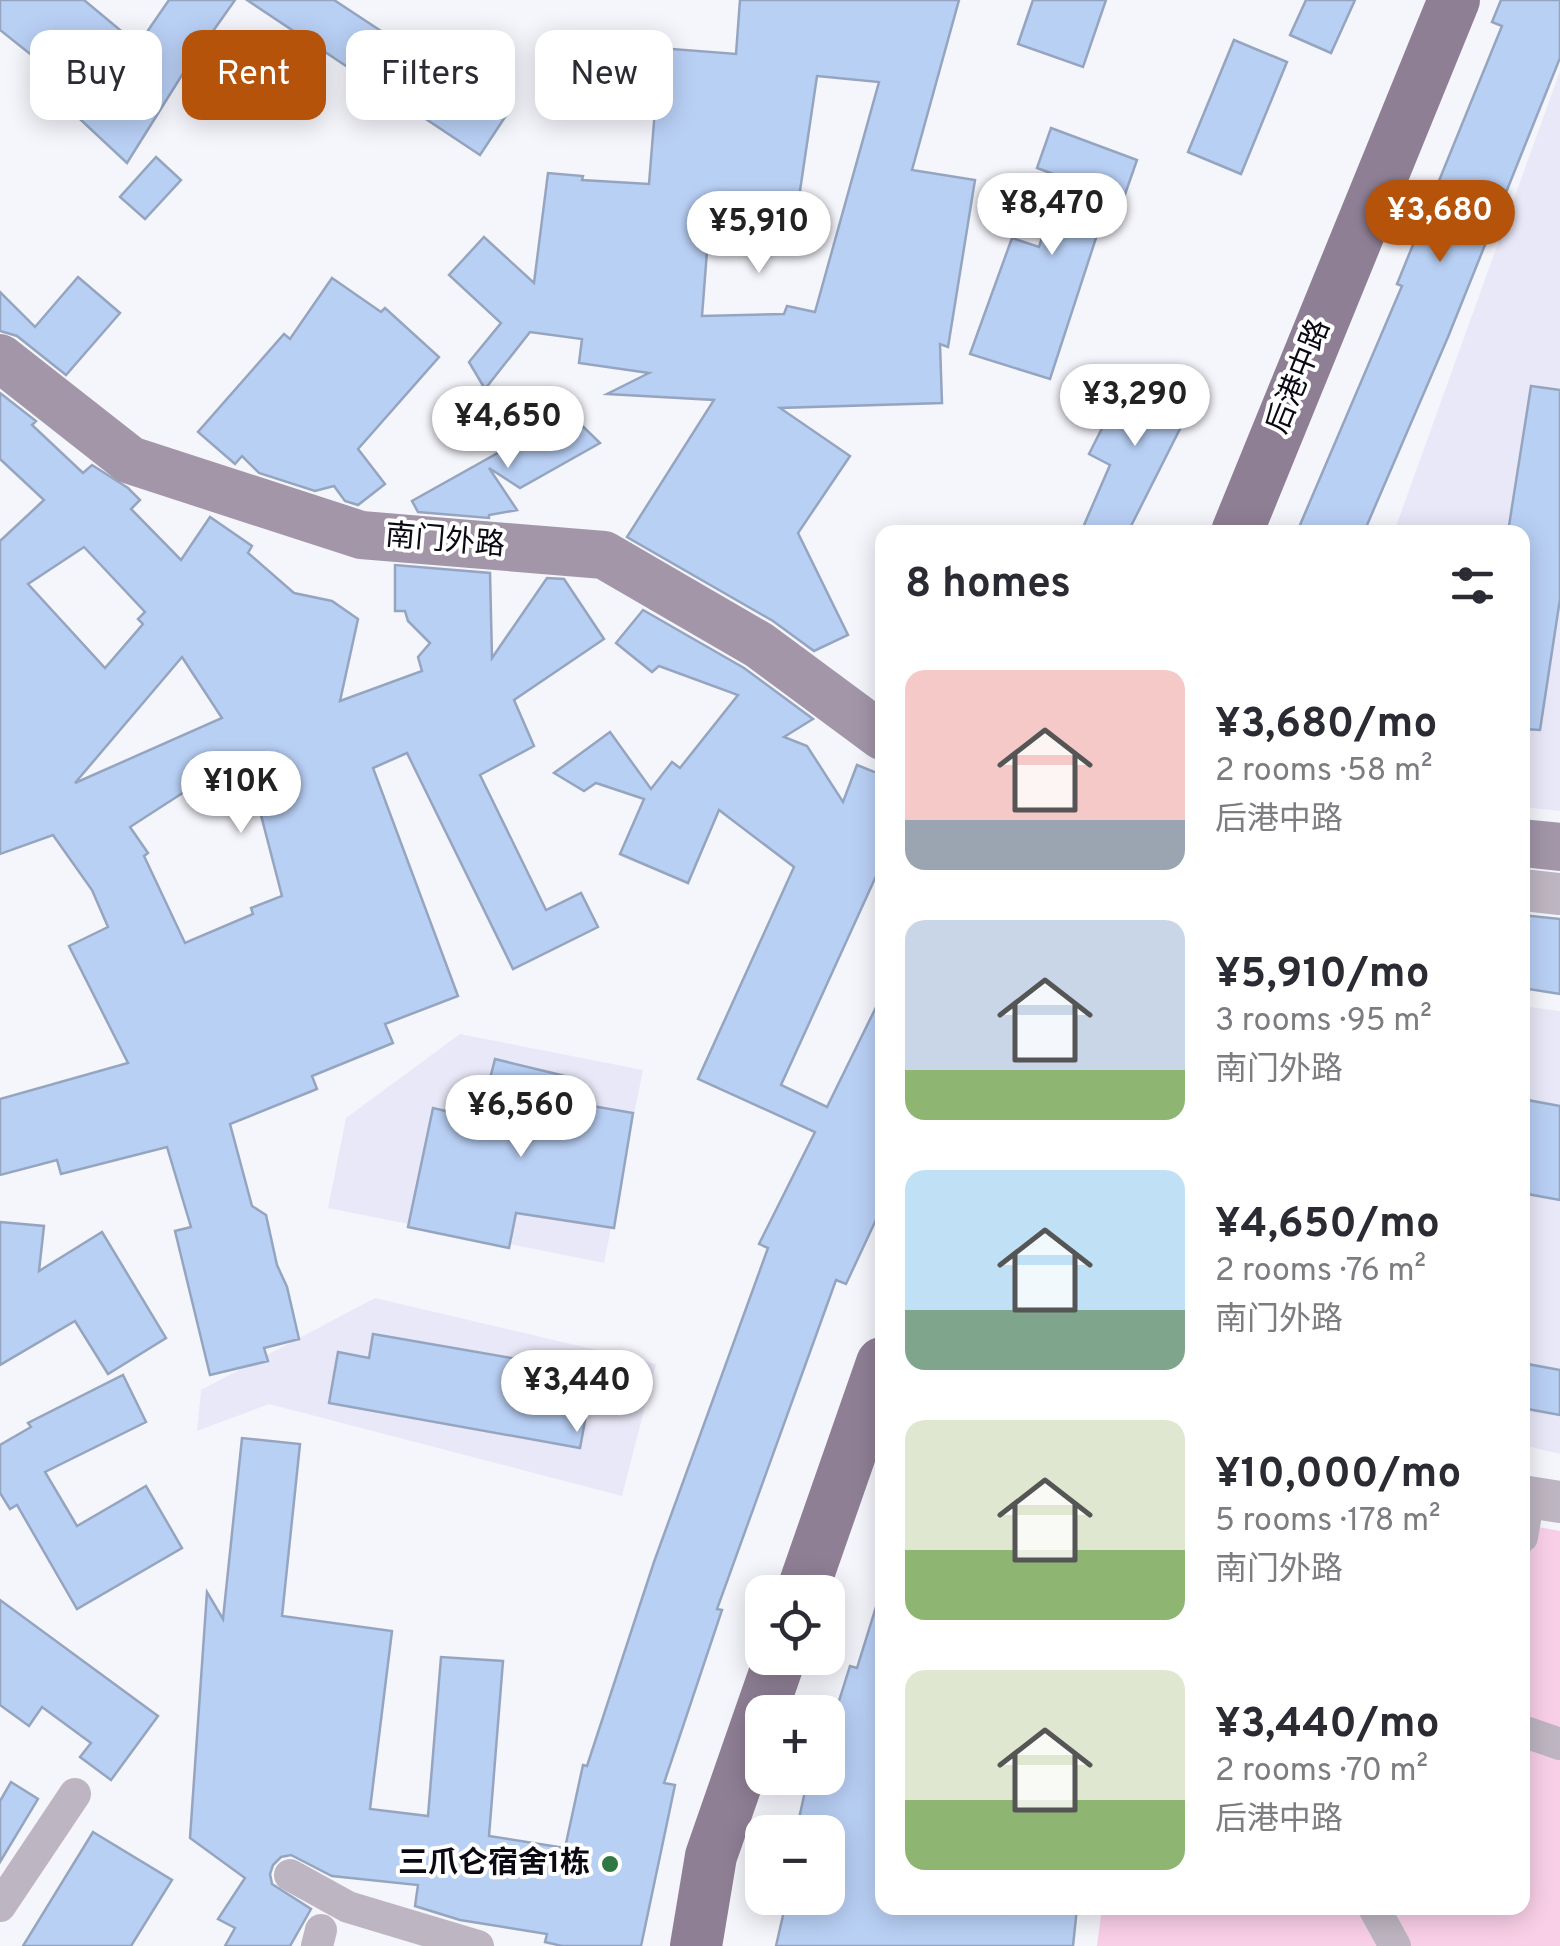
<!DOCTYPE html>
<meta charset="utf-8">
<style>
body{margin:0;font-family:Overpass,"Noto Sans SC",sans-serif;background:#f7f7f7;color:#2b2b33;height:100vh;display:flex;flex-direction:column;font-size:38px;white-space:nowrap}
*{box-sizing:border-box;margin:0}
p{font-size:32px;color:#7c7c81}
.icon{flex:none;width:55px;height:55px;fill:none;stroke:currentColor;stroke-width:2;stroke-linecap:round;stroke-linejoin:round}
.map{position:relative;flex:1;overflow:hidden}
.panel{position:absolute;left:875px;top:525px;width:655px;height:1390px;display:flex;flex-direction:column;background:#fff;border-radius:20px;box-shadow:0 5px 25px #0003}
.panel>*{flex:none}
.top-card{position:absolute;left:30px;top:30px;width:695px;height:90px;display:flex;gap:20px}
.buttons{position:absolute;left:745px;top:1575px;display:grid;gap:20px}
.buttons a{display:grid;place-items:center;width:100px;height:100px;border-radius:20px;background:#fff;box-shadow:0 5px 25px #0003;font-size:50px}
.price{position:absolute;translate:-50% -85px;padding:0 22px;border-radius:35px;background:#fff;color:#222;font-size:32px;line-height:65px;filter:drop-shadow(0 2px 5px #0008)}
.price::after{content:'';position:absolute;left:50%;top:60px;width:30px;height:22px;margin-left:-15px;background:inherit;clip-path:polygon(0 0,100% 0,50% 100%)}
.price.selected{background:#b45309;color:#fff}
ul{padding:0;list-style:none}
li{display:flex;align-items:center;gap:30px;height:250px;padding:0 30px}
li span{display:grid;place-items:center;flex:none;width:280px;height:200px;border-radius:20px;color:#555}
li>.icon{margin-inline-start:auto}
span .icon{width:120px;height:120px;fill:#fffc;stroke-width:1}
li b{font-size:42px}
h2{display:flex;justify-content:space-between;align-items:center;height:120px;padding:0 30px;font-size:42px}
.chip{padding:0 35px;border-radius:20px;background:#fff;box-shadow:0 5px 25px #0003;font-size:35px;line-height:90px}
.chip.selected{background:#b45309;color:#fff}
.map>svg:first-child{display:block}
</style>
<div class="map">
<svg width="1560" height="1946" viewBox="0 0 1560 1946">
<rect width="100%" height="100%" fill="#f5f5fc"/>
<g fill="#e9e8f8">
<path d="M 1560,71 L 1560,811 L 1523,807 L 1522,532 L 1394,532 Z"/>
<path d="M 1523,1006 L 1560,1011 L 1560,1454 L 1523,1445 Z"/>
<path d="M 460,1034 L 643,1070 L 604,1263 L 328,1208 L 346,1118 Z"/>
<path d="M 375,1298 L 656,1364 L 622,1496 L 269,1404 L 197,1431 L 201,1390 Z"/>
</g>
<path fill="#f9cfe7" d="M 1523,1524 L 1560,1531 L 1560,1946 L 1097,1946 L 1102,1908 L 1522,1908 Z"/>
<g fill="#b9d0f5" stroke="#95a5c0" stroke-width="2.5" fill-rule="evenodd">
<path d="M 0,0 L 84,0 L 138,45 L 169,0 L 235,0 L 182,75 L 127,163 L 67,107 L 89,83 L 49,69 L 0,30 Z"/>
<path d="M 247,0 L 334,0 L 507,114 L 480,155 Z"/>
<path d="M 740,0 L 959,0 L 912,170 L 975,180 L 948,347 L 940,344 L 942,403 L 780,408 L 850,456 L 798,533 L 848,635 L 814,651 L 773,621 L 627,537 L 714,400 L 607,394 L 649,373 L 579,363 L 582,339 L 530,332 L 485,389 L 469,362 L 501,323 L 449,275 L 484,237 L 534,283 L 548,173 L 583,176 L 582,180 L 649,184 L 660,48 L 736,54 ZM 817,76 L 879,82 L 815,312 L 787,306 L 784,314 L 702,316 L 709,225 L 793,238 Z"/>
<path d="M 1033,0 L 1106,0 L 1083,67 L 1018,44 Z"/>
<path d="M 1306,0 L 1355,0 L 1331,53 L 1290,35 Z"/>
<path d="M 1501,0 L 1560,0 L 1560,58 L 1448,337 L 1364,532 L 1297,532 L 1402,286 L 1397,284 L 1502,26 L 1492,22 Z"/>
<path d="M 1234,40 L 1287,62 L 1241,174 L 1188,152 Z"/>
<path d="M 1051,128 L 1137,160 L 1123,200 L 1110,195 L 1050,379 L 970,354 L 1012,238 L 1039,247 L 1061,177 L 1037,168 Z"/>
<path d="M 156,157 L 181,180 L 145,219 L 120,197 Z"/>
<path d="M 78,277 L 120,313 L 66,375 L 17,336 L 0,331 L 0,292 L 35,327 Z"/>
<path d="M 332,278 L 381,312 L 385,308 L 439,357 L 358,449 L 385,484 L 358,505 L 345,501 L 334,486 L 315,491 L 259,473 L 242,456 L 235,464 L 198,432 L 284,334 L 290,339 Z"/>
<path d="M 1133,367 L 1195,399 L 1128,532 L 1081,532 L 1110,465 L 1089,454 Z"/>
<path d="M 1531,386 L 1560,390 L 1560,599 L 1540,730 L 1522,729 L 1522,532 L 1508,532 Z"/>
<path d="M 0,393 L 36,421 L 32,425 L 83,473 L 92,465 L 128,488 L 140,500 L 131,509 L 181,560 L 210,517 L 252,546 L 248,553 L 294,593 L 332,601 L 358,619 L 340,701 L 422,671 L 418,657 L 430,643 L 408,621 L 405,611 L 395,611 L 395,565 L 490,573 L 492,658 L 547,578 L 564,579 L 604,639 L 514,700 L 534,746 L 480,775 L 546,910 L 581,893 L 598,927 L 513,969 L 407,753 L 373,768 L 458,996 L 385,1024 L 393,1043 L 312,1076 L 317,1089 L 230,1124 L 252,1206 L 266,1215 L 277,1265 L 287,1287 L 299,1339 L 264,1348 L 268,1361 L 210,1375 L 175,1231 L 191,1227 L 167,1147 L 61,1174 L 57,1160 L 0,1175 L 0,1099 L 128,1063 L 69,946 L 108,927 L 92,890 L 53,835 L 0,854 L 0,541 L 44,500 L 0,459 ZM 84,547 L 145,612 L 138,619 L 143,624 L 105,668 L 28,584 ZM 182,657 L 222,718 L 75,783 ZM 212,774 L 214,809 L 256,796 L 282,896 L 251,908 L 253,914 L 185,943 L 144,856 L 148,853 L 130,827 Z"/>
<path d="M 569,413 L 600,443 L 520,488 L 489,468 L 517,510 L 489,515 L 489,518 L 418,512 L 412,501 Z"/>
<path d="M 643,610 L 744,668 L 813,719 L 784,737 L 807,746 L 843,802 L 857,765 L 882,775 L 882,863 L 781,1085 L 827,1107 L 882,995 L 882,1207 L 846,1284 L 836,1280 L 717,1609 L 722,1610 L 664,1783 L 675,1785 L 641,1946 L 562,1946 L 545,1942 L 547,1934 L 460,1920 L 415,1906 L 418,1885 L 332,1876 L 291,1855 L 281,1857 L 273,1865 L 270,1874 L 272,1884 L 311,1909 L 290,1946 L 225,1946 L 235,1928 L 218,1919 L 245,1878 L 190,1838 L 207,1592 L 223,1619 L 242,1438 L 300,1444 L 282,1616 L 392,1631 L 370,1809 L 428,1816 L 441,1657 L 503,1661 L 489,1836 L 565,1848 L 583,1765 L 587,1766 L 654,1562 L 768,1248 L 759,1244 L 815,1132 L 698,1079 L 794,867 L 719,810 L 688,883 L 620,854 L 644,799 L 596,783 L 584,791 L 554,773 L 610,732 L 651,789 L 672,762 L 680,768 L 738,695 L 659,666 L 652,672 L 616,643 Z"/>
<path d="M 1522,915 L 1560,919 L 1560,994 L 1522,988 Z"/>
<path d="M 495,1059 L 569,1077 L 563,1101 L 633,1113 L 614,1228 L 516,1213 L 509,1248 L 408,1227 L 433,1108 L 480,1119 Z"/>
<path d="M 1522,1099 L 1560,1106 L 1560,1200 L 1522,1193 Z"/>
<path d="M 0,1222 L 44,1226 L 39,1271 L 102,1232 L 166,1338 L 108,1374 L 75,1321 L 0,1365 Z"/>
<path d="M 373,1334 L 569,1368 L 564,1395 L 589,1399 L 580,1448 L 329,1403 L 338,1352 L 369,1358 Z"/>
<path d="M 1522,1363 L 1560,1370 L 1560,1415 L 1522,1408 Z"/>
<path d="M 123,1375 L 146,1422 L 45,1472 L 77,1526 L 146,1486 L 182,1548 L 77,1609 L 17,1505 L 10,1509 L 0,1493 L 0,1445 L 31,1427 L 28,1423 Z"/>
<path d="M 0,1600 L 158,1716 L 111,1780 L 80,1757 L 91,1743 L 42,1707 L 29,1726 L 0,1705 Z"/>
<path d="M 876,1607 L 882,1608 L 882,1908 L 944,1908 L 1001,1914 L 1002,1908 L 1077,1908 L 1073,1946 L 776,1946 L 787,1898 L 828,1898 L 828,1832 L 796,1832 L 808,1778 L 828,1778 L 828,1736 L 850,1666 L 857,1668 Z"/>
<path d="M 11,1782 L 38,1799 L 0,1862 L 0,1801 Z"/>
<path d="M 93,1832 L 172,1880 L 131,1946 L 23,1946 Z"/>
</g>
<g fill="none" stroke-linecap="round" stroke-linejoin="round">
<g stroke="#beb5c2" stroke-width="32">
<path d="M 1522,1537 L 1529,1497"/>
<path d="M 1522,1731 L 1560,1744"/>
<path d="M 290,1875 L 348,1907 L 478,1946"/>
<path d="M 0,1906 L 75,1794"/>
<path d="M 1374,1908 L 1395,1946"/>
<path d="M 317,1946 L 321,1930"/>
</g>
<g stroke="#beb5c2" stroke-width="42">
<path d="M 1522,890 L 1560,894"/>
<path d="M 1522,1496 L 1560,1502"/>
</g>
<g stroke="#a296a8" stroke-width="48">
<path d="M 0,358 L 130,460 L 361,535 L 604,555 L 759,645 L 882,736"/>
<path d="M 1522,843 L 1560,847"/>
</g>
<g stroke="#8f7f95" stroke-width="52">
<path d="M 1237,532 L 1454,0"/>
<path d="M 802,1592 L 882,1363"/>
<path d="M 696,1946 L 711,1856 L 780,1658"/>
</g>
</g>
<circle fill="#307744" stroke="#fff" stroke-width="4" cx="610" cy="1864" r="10"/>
<g text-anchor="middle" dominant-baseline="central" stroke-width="8" stroke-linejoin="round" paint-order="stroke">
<g font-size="30" fill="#0b0a14" stroke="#fff">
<text transform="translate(1300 377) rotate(-68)">后港中路</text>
<text transform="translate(445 542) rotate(5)">南门外路</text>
</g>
<g font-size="30" font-weight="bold" fill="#0b0a14" stroke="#fff" text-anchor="end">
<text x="590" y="1864">三爪仑宿舍1栋</text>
</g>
</g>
</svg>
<div class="buttons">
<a><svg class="icon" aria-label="locate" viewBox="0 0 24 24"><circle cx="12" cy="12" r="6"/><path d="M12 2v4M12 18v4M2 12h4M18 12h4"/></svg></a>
<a>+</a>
<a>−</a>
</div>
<b class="price" style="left:1052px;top:258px">¥8,470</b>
<b class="price selected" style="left:1440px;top:265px">¥3,680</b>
<b class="price" style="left:759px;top:276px">¥5,910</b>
<b class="price" style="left:1135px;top:449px">¥3,290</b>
<b class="price" style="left:508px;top:471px">¥4,650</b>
<b class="price" style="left:241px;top:836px">¥10K</b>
<b class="price" style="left:521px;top:1160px">¥6,560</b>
<b class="price" style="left:577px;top:1435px">¥3,440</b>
<div class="top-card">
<a class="chip">Buy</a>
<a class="chip selected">Rent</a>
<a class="chip">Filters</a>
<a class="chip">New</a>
</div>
<section class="panel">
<h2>8 homes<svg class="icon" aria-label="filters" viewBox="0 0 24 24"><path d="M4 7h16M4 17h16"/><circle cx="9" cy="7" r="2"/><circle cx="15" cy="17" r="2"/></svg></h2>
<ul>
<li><span style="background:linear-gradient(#f6c9c9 75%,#9aa5b1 0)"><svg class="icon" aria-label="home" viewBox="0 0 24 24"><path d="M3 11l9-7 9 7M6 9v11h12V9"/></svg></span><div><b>¥3,680/mo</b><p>2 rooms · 58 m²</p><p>后港中路</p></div></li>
<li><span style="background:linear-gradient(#c9d6e8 75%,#8fb573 0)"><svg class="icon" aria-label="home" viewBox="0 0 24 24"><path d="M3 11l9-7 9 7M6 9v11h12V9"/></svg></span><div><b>¥5,910/mo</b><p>3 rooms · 95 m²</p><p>南门外路</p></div></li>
<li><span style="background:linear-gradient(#bfe0f5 70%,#7fa58c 0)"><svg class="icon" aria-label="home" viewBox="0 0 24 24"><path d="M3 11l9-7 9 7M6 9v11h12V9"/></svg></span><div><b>¥4,650/mo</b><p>2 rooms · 76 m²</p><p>南门外路</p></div></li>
<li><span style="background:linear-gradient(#dfe7d0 65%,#8fb573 0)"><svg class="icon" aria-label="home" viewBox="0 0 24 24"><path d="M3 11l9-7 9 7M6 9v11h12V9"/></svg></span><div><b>¥10,000/mo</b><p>5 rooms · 178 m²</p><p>南门外路</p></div></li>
<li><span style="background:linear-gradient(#dfe7d0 65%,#8fb573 0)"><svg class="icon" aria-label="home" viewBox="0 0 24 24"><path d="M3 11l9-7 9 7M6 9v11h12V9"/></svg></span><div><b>¥3,440/mo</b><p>2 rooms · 70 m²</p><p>后港中路</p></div></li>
</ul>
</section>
</div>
